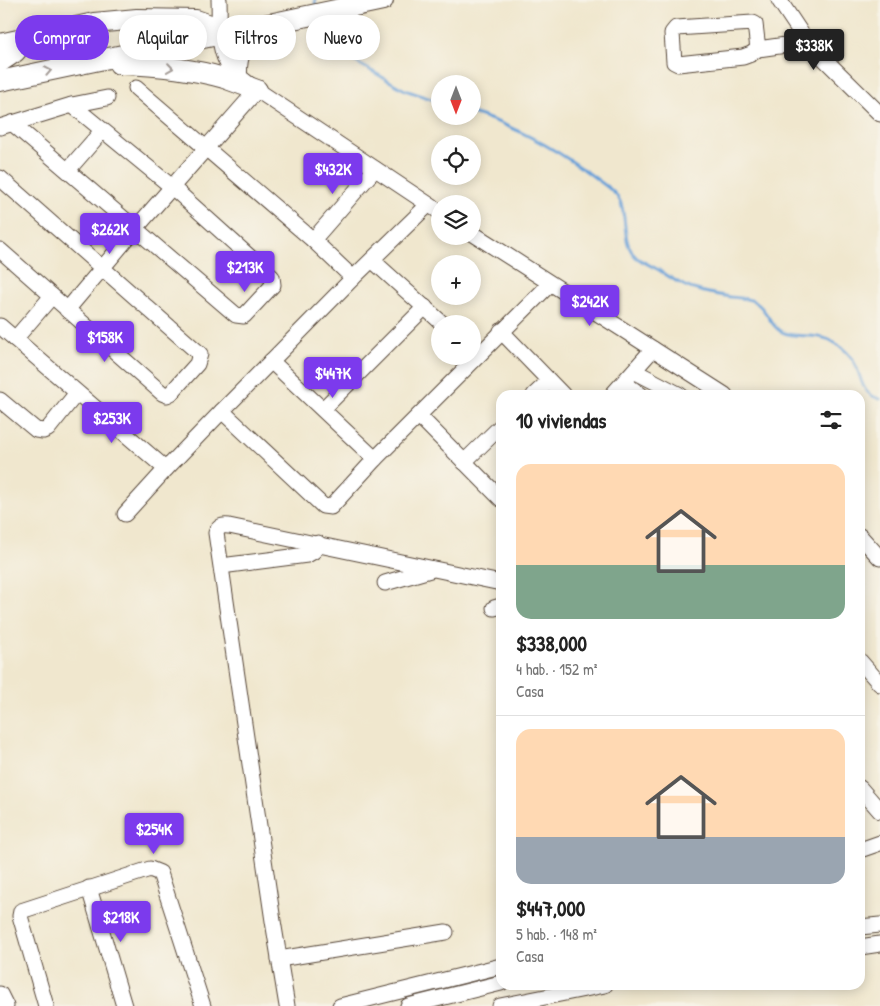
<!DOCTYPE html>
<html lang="es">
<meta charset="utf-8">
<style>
body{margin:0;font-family:"Patrick Hand",sans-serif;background:#f2f2f2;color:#222;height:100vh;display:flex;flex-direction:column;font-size:19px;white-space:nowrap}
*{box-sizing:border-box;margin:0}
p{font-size:16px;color:#767676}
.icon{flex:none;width:28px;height:28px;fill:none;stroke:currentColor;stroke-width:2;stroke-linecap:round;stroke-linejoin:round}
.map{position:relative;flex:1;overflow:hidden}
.panel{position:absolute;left:496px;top:390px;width:369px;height:600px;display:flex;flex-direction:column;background:#fff;border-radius:15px;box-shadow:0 2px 12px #0003}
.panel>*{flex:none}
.top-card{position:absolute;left:15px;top:15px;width:406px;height:45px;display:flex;gap:10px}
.needle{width:32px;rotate:180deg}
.controls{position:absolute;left:431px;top:75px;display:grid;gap:10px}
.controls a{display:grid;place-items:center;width:50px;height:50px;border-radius:50%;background:#fff;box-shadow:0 2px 12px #0003;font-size:25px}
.price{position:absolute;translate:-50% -42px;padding:0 11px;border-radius:5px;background:#7c3aed;color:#fff;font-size:16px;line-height:32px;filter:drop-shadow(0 1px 2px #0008)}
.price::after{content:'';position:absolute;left:50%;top:30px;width:15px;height:11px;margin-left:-8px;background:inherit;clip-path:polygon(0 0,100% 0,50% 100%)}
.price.selected{background:#222;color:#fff}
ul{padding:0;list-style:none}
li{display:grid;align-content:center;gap:10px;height:265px;padding:0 20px}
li+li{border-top:1px solid #e0e0e0}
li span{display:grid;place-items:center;height:155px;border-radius:15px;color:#555}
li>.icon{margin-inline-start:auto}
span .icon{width:90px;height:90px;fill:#fffc;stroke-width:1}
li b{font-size:21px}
h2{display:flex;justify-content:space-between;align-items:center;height:60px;padding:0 20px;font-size:21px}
.chip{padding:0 18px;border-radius:22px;background:#fff;box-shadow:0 2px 12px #0003;font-size:18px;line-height:45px}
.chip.selected{background:#7c3aed;color:#fff}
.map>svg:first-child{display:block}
</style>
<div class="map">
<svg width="880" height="1006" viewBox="0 0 880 1006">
<rect width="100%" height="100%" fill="#f7f3e8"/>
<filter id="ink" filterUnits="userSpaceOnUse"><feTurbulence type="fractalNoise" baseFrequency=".02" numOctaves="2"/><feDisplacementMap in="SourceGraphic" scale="10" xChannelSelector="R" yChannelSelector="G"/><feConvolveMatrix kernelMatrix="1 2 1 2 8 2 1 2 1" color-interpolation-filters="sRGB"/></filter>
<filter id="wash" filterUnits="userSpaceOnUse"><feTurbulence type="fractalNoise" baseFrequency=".0096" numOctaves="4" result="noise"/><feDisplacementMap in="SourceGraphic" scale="20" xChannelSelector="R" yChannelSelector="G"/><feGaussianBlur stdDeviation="1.12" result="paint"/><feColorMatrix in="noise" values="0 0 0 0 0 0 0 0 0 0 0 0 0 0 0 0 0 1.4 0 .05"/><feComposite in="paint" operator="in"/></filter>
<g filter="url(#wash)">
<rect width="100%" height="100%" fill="#f0e7ce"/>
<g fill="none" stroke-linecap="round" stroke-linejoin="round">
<g stroke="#69a1d8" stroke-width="3">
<path d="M 315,0 L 316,8"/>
<path d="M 319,21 L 322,33 L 331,48 L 405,90 L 440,102"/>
<path d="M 472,113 C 517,127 561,152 598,180 C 606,186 616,192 620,201 C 628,219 621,244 637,258 C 643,262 650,265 657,269 C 669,276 682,287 697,290 C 707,293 719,295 730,297 C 738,298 748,298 755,302 C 767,309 769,324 780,331 C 795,340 817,331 835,343 C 843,348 851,355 855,364 C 863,380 860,393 880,399"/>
</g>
</g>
</g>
<g filter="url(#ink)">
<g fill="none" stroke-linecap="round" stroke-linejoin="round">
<g stroke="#564638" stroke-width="17">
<g id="minor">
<path d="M 219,0 C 220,22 216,52 232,70 C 240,78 249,84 257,90 L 440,212"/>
<path d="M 779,0 L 807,42 L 880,114"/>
<path d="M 758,49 L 755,24 L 753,23 L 676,28 L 672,33 L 674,62 L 678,64 L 743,57 L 751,54 L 758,49 L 807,42"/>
<path d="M 136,88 L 313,240 L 353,278"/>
<path d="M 12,123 L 236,315 L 244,316 L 273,285 L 272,277 L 172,187 L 72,105"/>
<path d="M 0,127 L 72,105 L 107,98"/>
<path d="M 68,170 L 102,131"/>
<path d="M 0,178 L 200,354 L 197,364 L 171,393 L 167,395 L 162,393 L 0,250"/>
<path d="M 428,205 L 353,278 L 222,411 L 323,506 L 331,507 L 375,459 L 550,284"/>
<path d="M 472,233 L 725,395"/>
<path d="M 313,240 L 375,169"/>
<path d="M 372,260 L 443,324"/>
<path d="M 67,310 L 136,228 L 257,90"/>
<path d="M 0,326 L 166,469 L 222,411"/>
<path d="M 501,331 L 563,395"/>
<path d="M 15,339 L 52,296"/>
<path d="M 271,361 L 375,459"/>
<path d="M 634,371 L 680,395"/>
<path d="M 624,383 L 641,395"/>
<path d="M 534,395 L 549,381"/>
<path d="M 612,395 L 653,349"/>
<path d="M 0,400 L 36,430 L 43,431 L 48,429 L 76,394"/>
<path d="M 323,409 L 425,307"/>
<path d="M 419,416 L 501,499"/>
<path d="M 464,462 L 501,426"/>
<path d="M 125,514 L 166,469"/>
<path d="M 860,536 L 880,558"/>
<path d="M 229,565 L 307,555 L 314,551 L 318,543"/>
<path d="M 385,583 L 430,570"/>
<path d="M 494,608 L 501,606"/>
<path d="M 860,661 L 880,684"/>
<path d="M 860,788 L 880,811"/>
<path d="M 860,850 L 880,843"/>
<path d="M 89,888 L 124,1006"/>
<path d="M 860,927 L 880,925"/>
<path d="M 860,947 L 880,944"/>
<path d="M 279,959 L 446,932"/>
<path d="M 0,994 L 6,1006"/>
<path d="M 46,1006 L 20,916 L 21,911 L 150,869 L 160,873 L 203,1006"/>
<path d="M 287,1006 L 273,921 L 216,533 C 219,526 222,525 229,526 L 501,583"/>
<path d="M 340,1006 L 501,966"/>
<path d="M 408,1006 L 501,983"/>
<path d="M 500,1006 L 605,985"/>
</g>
</g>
<g stroke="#564638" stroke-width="22">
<g id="major">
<path d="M 0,44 L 94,23 L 137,19 L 196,20 L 213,26 L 220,34"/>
<path d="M 0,62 L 15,52 L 27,38"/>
<path d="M 119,64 C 154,65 190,68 224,78 C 235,82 246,86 257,90"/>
<path d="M 237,75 C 236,53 244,36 264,25"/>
<path d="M 0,81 L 383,0"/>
</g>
</g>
<use href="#minor" stroke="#fff" stroke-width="15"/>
<use href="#major" stroke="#fff" stroke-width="20"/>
</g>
<defs><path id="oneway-chevron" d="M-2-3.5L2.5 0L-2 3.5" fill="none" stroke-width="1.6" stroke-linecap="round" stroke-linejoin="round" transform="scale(1.25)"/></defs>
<g stroke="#a79f9a">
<use href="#oneway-chevron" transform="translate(170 68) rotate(8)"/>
<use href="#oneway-chevron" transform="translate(48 71) rotate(-11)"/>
</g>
</g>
</svg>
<div class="controls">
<a><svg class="needle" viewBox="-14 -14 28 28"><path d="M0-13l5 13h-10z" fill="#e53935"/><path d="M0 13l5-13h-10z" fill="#767676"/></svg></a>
<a><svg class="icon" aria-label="locate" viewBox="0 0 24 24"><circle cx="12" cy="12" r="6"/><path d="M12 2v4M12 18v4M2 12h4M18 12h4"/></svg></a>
<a><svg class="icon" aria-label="layers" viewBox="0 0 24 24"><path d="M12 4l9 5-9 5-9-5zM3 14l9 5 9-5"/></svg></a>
<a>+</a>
<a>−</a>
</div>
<b class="price selected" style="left:814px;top:71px">$338K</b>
<b class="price" style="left:333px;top:195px">$432K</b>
<b class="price" style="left:110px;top:255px">$262K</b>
<b class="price" style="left:245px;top:293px">$213K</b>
<b class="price" style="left:590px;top:327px">$242K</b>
<b class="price" style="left:105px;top:363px">$158K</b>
<b class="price" style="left:333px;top:399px">$447K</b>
<b class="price" style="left:112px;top:444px">$253K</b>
<b class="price" style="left:154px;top:855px">$254K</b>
<b class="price" style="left:121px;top:943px">$218K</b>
<div class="top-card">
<a class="chip selected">Comprar</a>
<a class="chip">Alquilar</a>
<a class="chip">Filtros</a>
<a class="chip">Nuevo</a>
</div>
<section class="panel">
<h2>10 viviendas<svg class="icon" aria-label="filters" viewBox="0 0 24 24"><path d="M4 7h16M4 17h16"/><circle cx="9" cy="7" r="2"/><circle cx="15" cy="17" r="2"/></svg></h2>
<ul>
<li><span style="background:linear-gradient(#ffd9b3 65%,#7fa58c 0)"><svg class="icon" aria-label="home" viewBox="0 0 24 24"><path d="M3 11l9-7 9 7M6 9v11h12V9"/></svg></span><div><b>$338,000</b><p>4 hab. · 152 m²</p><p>Casa</p></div></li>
<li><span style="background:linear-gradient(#ffd9b3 70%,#9aa5b1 0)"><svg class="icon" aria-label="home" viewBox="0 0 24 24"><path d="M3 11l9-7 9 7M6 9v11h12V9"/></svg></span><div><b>$447,000</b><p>5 hab. · 148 m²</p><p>Casa</p></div></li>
</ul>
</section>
</div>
